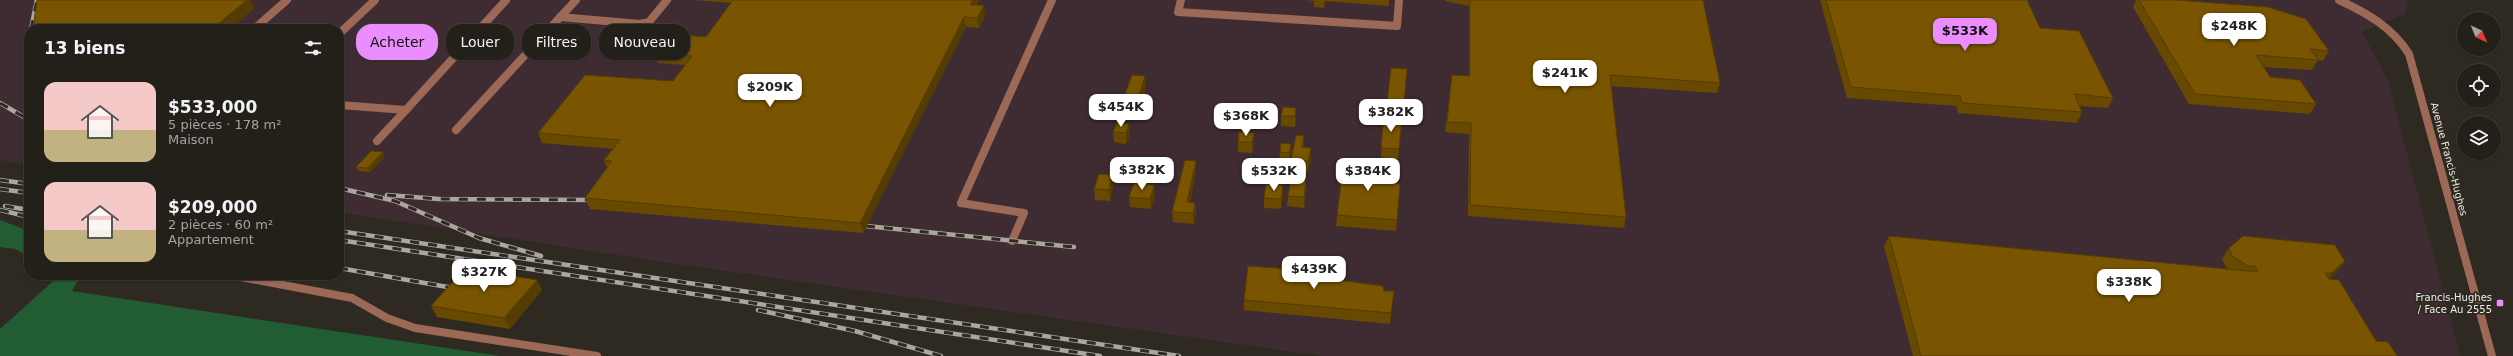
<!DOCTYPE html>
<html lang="fr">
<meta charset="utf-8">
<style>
body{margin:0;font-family:"DejaVu Sans",sans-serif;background:#2f2d26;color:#f1f3f6;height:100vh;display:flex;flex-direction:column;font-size:15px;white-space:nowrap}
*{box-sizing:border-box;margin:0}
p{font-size:13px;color:#a3a3a2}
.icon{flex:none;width:22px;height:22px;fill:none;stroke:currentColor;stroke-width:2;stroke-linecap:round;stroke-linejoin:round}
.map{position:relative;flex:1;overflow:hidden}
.side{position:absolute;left:24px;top:24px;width:320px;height:256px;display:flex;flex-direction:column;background:#232019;border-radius:16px;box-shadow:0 1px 3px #0004,0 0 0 1px #403e38}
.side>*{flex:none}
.guide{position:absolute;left:356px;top:24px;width:380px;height:36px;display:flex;gap:8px}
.needle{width:26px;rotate:136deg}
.tools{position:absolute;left:2457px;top:12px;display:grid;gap:8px}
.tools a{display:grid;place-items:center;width:44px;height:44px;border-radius:50%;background:#232019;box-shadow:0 1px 3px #0004,0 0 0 1px #403e38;font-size:20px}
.price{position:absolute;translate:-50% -34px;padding:0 9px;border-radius:8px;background:#fff;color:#222;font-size:13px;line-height:26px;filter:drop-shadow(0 1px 2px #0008)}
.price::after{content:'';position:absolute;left:50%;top:24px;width:12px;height:9px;margin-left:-6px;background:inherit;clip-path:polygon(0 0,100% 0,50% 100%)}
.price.selected{background:#eb8dfc;color:#111}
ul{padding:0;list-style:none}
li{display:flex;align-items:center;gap:12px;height:100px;padding:0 20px}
li span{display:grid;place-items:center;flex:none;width:112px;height:80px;border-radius:12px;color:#555}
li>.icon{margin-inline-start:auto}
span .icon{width:48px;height:48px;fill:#fffc;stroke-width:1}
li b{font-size:17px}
h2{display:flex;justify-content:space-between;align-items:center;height:48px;padding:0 20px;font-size:17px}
.chip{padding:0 14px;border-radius:16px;background:#232019;box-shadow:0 1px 3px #0004,0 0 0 1px #403e38;font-size:14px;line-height:36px}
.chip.selected{background:#eb8dfc;color:#111}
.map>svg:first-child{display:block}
</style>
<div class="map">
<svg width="2513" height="356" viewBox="0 0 2513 356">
<rect width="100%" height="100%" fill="#2f2a21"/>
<path fill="#3f2c32" d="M 0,0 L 2407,0 L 2405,14 L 2362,32 L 2388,81 L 2460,356 L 1322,356 L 650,260 L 339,212 L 339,29 L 29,29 L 29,165 L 0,160 Z"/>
<g fill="#215c33">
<path d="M 0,220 L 29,231 L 29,256 L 15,249 L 0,247 Z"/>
<path d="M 60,275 L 81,275 L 72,291 L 500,356 L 0,356 L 0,329 Z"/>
</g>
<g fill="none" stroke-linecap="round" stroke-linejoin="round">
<g stroke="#9b6956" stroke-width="8">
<path d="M 1181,0 L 1178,12 L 1397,26 L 1399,0"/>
<path d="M 560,17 L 640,24 L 649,22 L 667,0"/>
<path d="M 254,29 L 287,0"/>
<path d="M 339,34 L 375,0"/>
<path d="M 339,105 L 406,110 L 506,0"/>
<path d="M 456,130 L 576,0"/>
<path d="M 377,141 L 406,110"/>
<path d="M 1012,241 L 1024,213 L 961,203 L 1052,0"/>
<path d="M 230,275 L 352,298 L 387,318 L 415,328 L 597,356"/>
</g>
<path stroke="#9b6956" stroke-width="8" d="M 2339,0 C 2367,13 2392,27 2409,54 L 2492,356"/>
<g stroke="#aba7a0" stroke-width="4.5">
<g id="rail">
<path d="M 31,29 L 37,0"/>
<path d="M 0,103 L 29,120"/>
<path d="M 0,180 L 29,184"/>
<path d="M 339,188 L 395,201 L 479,238 L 541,256"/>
<path d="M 0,189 L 29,193"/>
<path d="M 387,195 L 439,199 L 596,200"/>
<path d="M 5,206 L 29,210"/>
<path d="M 0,210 L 29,217"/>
<path d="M 866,226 L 1074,247"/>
<path d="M 339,231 L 1179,356"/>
<path d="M 339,240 L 1100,356"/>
<path d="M 339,268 L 459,289"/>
<path d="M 758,310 L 855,331 L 941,356"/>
</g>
</g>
<use href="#rail" stroke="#2f2a21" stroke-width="3" stroke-dasharray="9" stroke-linecap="butt"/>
</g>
<g fill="#684901">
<path d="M 695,0 L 979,0 L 977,5 L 985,16 L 979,28 L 966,27 L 863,233 L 590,209 L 585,198 L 607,168 L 604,160 L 613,149 L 542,143 L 538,133 L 673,81 L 685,65 L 658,63 L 655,53 L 706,37 L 731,3 Z"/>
<path d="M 1306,0 L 1389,0 L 1389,6 L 1325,1 L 1324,8 L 1314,7 L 1314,1 Z"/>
<path d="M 1445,0 L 1703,0 L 1720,83 L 1717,93 L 1611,86 L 1626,217 L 1624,228 L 1468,216 L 1469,134 L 1445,132 L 1452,75 L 1469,76 L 1469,6 L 1445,1 Z"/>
<path d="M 1820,0 L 2027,0 L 2040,28 L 2113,98 L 2108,108 L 2079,106 L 2082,112 L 2077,123 L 1958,113 L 1956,106 L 1847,98 Z"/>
<path d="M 2136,0 L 2176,0 L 2329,51 L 2323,61 L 2318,60 L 2312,70 L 2263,67 L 2270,77 L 2316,104 L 2310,114 L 2189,104 L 2133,7 Z"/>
<path d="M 1391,68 L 1407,69 L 1398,159 L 1381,158 L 1384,116 L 1386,117 Z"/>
<path d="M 1146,86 L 1139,109 L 1125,108 L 1124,97 Z"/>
<path d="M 1296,108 L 1296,118 L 1295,127 L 1281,126 L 1281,116 Z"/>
<path d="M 1117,123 L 1130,135 L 1126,144 L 1114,142 L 1113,132 Z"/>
<path d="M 1239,132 L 1254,143 L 1252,153 L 1238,152 L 1238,142 Z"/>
<path d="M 1304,136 L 1304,147 L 1311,148 L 1311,159 L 1308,172 L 1291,170 L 1291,160 Z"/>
<path d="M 1281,143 L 1291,154 L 1289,163 L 1279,162 L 1280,152 Z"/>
<path d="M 385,157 L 370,172 L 359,171 L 356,167 Z"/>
<path d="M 1196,161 L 1196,172 L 1190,202 L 1195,203 L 1196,213 L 1194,224 L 1173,222 L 1172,212 Z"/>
<path d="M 1385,182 L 1400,184 L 1396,231 L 1336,226 L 1337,215 Z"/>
<path d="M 1154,185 L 1155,196 L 1151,209 L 1130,207 L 1129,197 Z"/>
<path d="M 1283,185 L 1283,196 L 1281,209 L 1264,208 L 1264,198 Z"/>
<path d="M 1113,186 L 1110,201 L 1095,200 L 1094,189 Z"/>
<path d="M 1306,190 L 1304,208 L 1287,206 L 1288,196 Z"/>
<path d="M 1889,236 L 2229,269 L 2226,267 L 2222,259 L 2229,248 L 2345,261 L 2337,272 L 2329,279 L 2376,341 L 2397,356 L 1913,356 L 1884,246 Z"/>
<path d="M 537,280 L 542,290 L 510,329 L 437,317 L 431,306 Z"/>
<path d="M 1332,280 L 1384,291 L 1394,291 L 1390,324 L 1244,310 L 1244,300 Z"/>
</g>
<g fill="#553c01">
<path d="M 247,0 L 250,0 L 255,8 L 230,29 L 212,29 Z"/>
<path d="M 973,0 L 979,0 L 972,15 L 970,5 Z"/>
<path d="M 984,5 L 985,16 L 979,28 L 977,18 Z"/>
<path d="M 964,17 L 966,27 L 863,233 L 860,223 Z"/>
<path d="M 1145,76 L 1146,86 L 1139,109 L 1138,99 Z"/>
<path d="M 1296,108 L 1296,118 L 1295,127 L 1295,116 Z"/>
<path d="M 1129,124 L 1130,135 L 1126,144 L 1126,133 Z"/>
<path d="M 1254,133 L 1254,143 L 1252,153 L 1252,142 Z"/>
<path d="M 1304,136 L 1304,146 L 1302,158 L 1302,147 Z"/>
<path d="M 1291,144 L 1291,154 L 1289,163 L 1289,153 Z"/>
<path d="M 1311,148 L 1311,159 L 1308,172 L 1308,161 Z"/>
<path d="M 383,152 L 385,157 L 370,172 L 368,168 Z"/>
<path d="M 1196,161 L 1196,172 L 1187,213 L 1187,202 Z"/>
<path d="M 1112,175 L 1113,186 L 1110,201 L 1109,190 Z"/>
<path d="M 1306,180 L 1306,190 L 1304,208 L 1304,197 Z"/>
<path d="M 1154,185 L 1155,196 L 1151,209 L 1150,199 Z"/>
<path d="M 1283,185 L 1283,196 L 1281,209 L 1281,199 Z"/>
<path d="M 1195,203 L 1196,213 L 1194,224 L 1193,213 Z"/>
<path d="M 2345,261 L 2337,272 L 2323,284 L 2331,273 Z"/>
<path d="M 537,280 L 542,290 L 510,329 L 504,318 Z"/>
</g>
<g fill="#795501" stroke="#553c01">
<path d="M 37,0 L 247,0 L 212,29 L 33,29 Z"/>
<path d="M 733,0 L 973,0 L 970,5 L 984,5 L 977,18 L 964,17 L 860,223 L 585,198 L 612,161 L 604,160 L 620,140 L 538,133 L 585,75 L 673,81 L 692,56 L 655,53 L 669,34 L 706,37 Z"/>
<path d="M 1470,0 L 1703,0 L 1720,83 L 1610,75 L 1626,217 L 1470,205 L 1471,123 L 1447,122 L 1452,75 L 1470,76 Z"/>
<path d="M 1826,0 L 2027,0 L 2040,28 L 2079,31 L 2113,98 L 2074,94 L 2082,112 L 1962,103 L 1960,96 L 1851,87 Z"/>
<path d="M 2139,0 L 2176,0 L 2268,7 L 2306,19 L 2329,51 L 2310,49 L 2318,60 L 2256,55 L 2270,77 L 2300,80 L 2316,104 L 2195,94 Z"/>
<path d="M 1391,68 L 1407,69 L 1403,113 L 1386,112 Z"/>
<path d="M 1132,75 L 1145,76 L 1138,99 L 1124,97 Z"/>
<path d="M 1283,107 L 1296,108 L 1295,116 L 1281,116 Z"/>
<path d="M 1384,116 L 1402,118 L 1399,149 L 1381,148 Z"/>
<path d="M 1117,123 L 1129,124 L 1126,133 L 1113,132 Z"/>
<path d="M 1239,132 L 1254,133 L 1252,142 L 1238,142 Z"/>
<path d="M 1296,135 L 1304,136 L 1302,147 L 1311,148 L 1308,161 L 1291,160 Z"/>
<path d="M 1281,143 L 1291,144 L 1289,153 L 1280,152 Z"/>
<path d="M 371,151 L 383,152 L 368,168 L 356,167 Z"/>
<path d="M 1185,160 L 1196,161 L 1187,202 L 1195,203 L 1193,213 L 1172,212 Z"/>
<path d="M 1344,160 L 1387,164 L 1385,182 L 1400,184 L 1397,220 L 1337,215 Z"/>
<path d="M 1099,174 L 1112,175 L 1109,190 L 1094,189 Z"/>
<path d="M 1291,178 L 1306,180 L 1304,197 L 1288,196 Z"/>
<path d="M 1134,183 L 1154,185 L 1150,199 L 1129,197 Z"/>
<path d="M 1266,184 L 1283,185 L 1281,199 L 1264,198 Z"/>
<path d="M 1889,236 L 2258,272 L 2255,266 L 2248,266 L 2232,256 L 2229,248 L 2243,236 L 2335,245 L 2345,261 L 2331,273 L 2325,273 L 2329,279 L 2339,280 L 2376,341 L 2388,342 L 2397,356 L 1921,356 Z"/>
<path d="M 1248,266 L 1332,272 L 1331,279 L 1383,286 L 1384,291 L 1394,291 L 1391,313 L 1244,300 Z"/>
<path d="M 465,268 L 537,280 L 504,318 L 431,306 Z"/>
</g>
<rect fill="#eb8dfc" stroke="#2f2a21" stroke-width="1.5" x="2496" y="299" width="8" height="8" rx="2"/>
<g text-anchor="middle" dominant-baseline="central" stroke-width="3.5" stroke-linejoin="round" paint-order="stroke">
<g font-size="10" fill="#f0ece7" stroke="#2f2a21">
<text transform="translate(2449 159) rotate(75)">Avenue Francis-Hughes</text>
</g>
<g font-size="10" fill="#f0ece7" stroke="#2f2a21" text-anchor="end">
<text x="2492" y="297">Francis-Hughes<tspan x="2492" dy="12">/ Face Au 2555</tspan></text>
</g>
</g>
</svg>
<div class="tools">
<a><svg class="needle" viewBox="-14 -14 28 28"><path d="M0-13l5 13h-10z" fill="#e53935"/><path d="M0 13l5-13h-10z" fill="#a3a3a2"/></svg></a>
<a><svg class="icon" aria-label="locate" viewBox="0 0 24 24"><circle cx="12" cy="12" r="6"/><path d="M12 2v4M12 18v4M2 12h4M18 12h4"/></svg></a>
<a><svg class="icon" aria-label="layers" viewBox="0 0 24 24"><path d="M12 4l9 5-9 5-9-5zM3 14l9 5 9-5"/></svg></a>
</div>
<b class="price" style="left:2234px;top:47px">$248K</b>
<b class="price selected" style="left:1965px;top:52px">$533K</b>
<b class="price" style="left:1565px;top:94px">$241K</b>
<b class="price" style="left:770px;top:108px">$209K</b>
<b class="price" style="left:1121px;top:128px">$454K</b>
<b class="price" style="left:1391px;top:133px">$382K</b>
<b class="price" style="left:1246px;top:137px">$368K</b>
<b class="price" style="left:1142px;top:191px">$382K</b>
<b class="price" style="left:1274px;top:192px">$532K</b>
<b class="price" style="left:1368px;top:192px">$384K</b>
<b class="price" style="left:1314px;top:290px">$439K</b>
<b class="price" style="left:484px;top:293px">$327K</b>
<b class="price" style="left:2129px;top:303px">$338K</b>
<div class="guide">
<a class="chip selected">Acheter</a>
<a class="chip">Louer</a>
<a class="chip">Filtres</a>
<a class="chip">Nouveau</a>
</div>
<section class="side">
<h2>13 biens<svg class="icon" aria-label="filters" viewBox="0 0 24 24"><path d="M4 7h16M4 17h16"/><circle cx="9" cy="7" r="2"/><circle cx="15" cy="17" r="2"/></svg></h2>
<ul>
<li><span style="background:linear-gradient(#f6c9c9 60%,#c2b280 0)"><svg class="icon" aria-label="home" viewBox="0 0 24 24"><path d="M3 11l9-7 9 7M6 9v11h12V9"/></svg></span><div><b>$533,000</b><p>5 pièces · 178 m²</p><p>Maison</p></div></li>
<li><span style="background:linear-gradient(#f6c9c9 60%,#c2b280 0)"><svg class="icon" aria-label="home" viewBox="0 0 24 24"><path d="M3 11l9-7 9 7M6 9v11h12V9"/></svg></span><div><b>$209,000</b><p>2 pièces · 60 m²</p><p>Appartement</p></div></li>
</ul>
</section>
</div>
